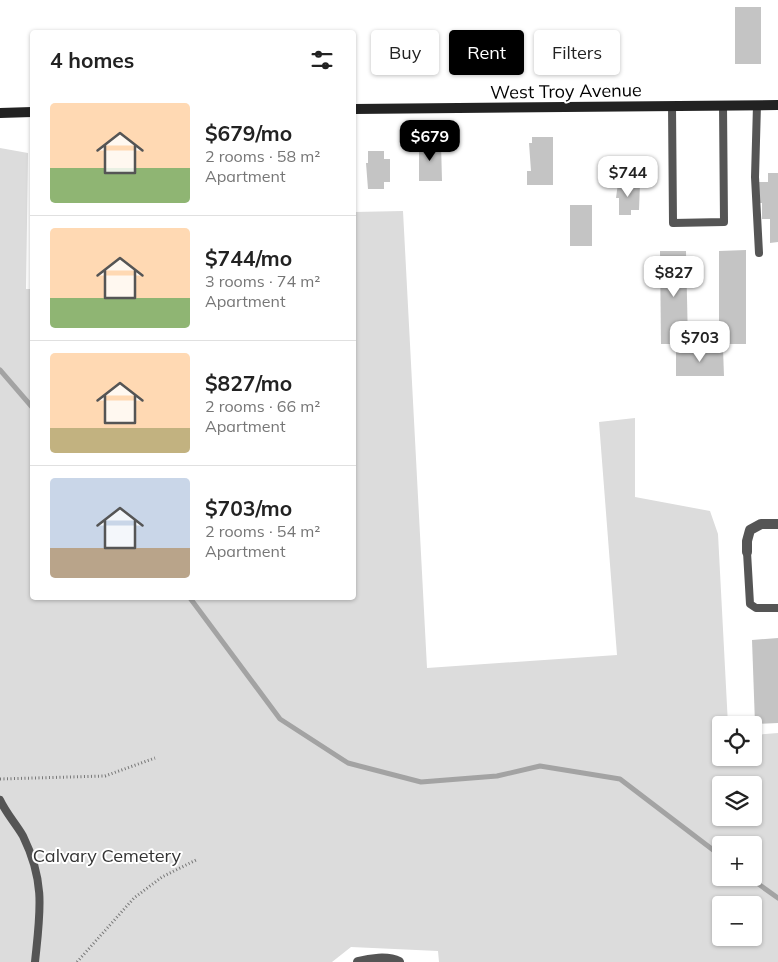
<!DOCTYPE html>
<meta charset="utf-8">
<style>
body{margin:0;font-family:Mulish,sans-serif;background:#f6f6f6;color:#222;height:100vh;display:flex;flex-direction:column;font-size:19px;white-space:nowrap}
*{box-sizing:border-box;margin:0}
p{font-size:16px;color:#767676}
.icon{flex:none;width:28px;height:28px;fill:none;stroke:currentColor;stroke-width:2;stroke-linecap:round;stroke-linejoin:round}
.map{position:relative;flex:1;overflow:hidden}
.panel{position:absolute;left:30px;top:30px;width:326px;height:570px;display:flex;flex-direction:column;background:#fff;border-radius:5px;box-shadow:0 1px 4px #0004}
.panel>*{flex:none}
.banner{position:absolute;left:371px;top:30px;width:331px;height:45px;display:flex;gap:10px}
.controls{position:absolute;left:712px;top:716px;display:grid;gap:10px}
.controls a{display:grid;place-items:center;width:50px;height:50px;border-radius:5px;background:#fff;box-shadow:0 1px 4px #0004;font-size:25px}
.price{position:absolute;translate:-50% -42px;padding:0 11px;border-radius:10px;background:#fff;color:#222;font-size:16px;line-height:32px;filter:drop-shadow(0 1px 2px #0008)}
.price::after{content:'';position:absolute;left:50%;top:30px;width:15px;height:11px;margin-left:-8px;background:inherit;clip-path:polygon(0 0,100% 0,50% 100%)}
.price.current{background:#000;color:#fff}
ul{padding:0;list-style:none}
li{display:flex;align-items:center;gap:15px;height:125px;padding:0 20px}
li+li{border-top:1px solid #e0e0e0}
li span{display:grid;place-items:center;flex:none;width:140px;height:100px;border-radius:5px;color:#555}
li>.icon{margin-inline-start:auto}
span .icon{width:60px;height:60px;fill:#fffc;stroke-width:1}
li b{font-size:21px}
h2{display:flex;justify-content:space-between;align-items:center;height:60px;padding:0 20px;font-size:21px}
.tag{padding:0 18px;border-radius:5px;background:#fff;box-shadow:0 1px 4px #0004;font-size:18px;line-height:45px}
.tag.current{background:#000;color:#fff}
.map>svg:first-child{display:block}
</style>
<div class="map">
<svg width="778" height="962" viewBox="0 0 778 962">
<rect width="100%" height="100%" fill="#fff"/>
<path fill="#dcdcdc" fill-rule="evenodd" d="M 0,148 L 28,153 L 26,289 L 32,289 L 32,598 L 354,598 L 354,212 L 403,211 L 427,668 L 617,655 L 599,422 L 635,418 L 635,497 L 710,511 L 718,534 L 728,725 L 721,725 L 721,758 L 754,758 L 754,735 L 778,733 L 778,962 L 439,962 L 438,951 L 351,947 L 332,962 L 0,962 ZM 721,785 L 754,785 L 754,818 L 721,818 ZM 721,845 L 754,845 L 754,878 L 721,878 ZM 721,905 L 754,905 L 754,938 L 721,938 Z"/>
<g fill="none" stroke-linecap="round" stroke-linejoin="round">
<g stroke="#a3a3a3" stroke-width="5">
<path d="M 0,370 L 32,407"/>
<path d="M 190,598 L 280,719 L 348,763 L 421,782 L 497,776 L 540,766 L 620,779 L 721,856"/>
<path d="M 750,878 L 778,898"/>
</g>
</g>
<g fill="#c4c4c4">
<rect x="735" y="7" width="26" height="57"/>
<rect x="398" y="30" width="24" height="42"/>
<path d="M 532,137 L 553,137 L 553,185 L 527,185 L 527,171 L 531,171 L 529,143 L 532,143 Z"/>
<path d="M 420,143 L 441,143 L 442,181 L 419,181 L 419,151 L 420,151 Z"/>
<path d="M 368,151 L 384,151 L 384,159 L 390,159 L 390,182 L 384,182 L 384,189 L 368,189 L 366,163 L 368,163 Z"/>
<path d="M 768,173 L 778,173 L 778,242 L 770,243 L 770,219 L 762,219 L 762,203 L 759,203 L 758,182 L 768,182 Z"/>
<path d="M 618,183 L 640,183 L 639,210 L 631,210 L 631,215 L 619,215 L 619,198 L 616,198 Z"/>
<rect x="570" y="205" width="22" height="41"/>
<path d="M 746,250 L 746,344 L 719,344 L 719,251 Z"/>
<path d="M 660,251 L 686,251 L 688,344 L 661,344 Z"/>
<path d="M 676,349 L 723,349 L 724,376 L 676,376 Z"/>
<path d="M 778,638 L 778,723 L 755,724 L 752,640 Z"/>
</g>
<g fill="none" stroke-linecap="round" stroke-linejoin="round">
<g stroke="#777" stroke-width="3" stroke-dasharray="1 2.5" stroke-linecap="butt">
<path d="M 0,779 L 105,776 L 155,758"/>
<path d="M 77,962 L 134,898 L 162,877 L 196,860"/>
</g>
<g stroke="#555" stroke-width="8">
<path d="M 757,105 L 755,177 L 759,253"/>
<path d="M 672,106 L 673,223 L 724,222 L 723,105"/>
<path d="M 747,552 L 750,604 L 756,608 L 778,608"/>
<path d="M 0,800 C 6,813 16,824 23,836 C 46,883 40,913 35,962"/>
</g>
<g stroke="#555" stroke-width="10">
<path d="M 747,552 L 747,541 L 750,530 L 761,524 L 778,524"/>
<path d="M 358,962 C 369,959 388,956 399,962"/>
</g>
<g stroke="#222" stroke-width="10">
<path d="M 354,109 L 778,105"/>
<path d="M 0,113 L 32,112"/>
</g>
</g>
<g text-anchor="middle" dominant-baseline="central" stroke-width="4" stroke-linejoin="round" paint-order="stroke">
<g font-size="18" fill="#000" stroke="#fff">
<text transform="translate(566 91) rotate(-1)">West Troy Avenue</text>
</g>
<g font-size="18" fill="#333" stroke="#fff">
<text x="107" y="855">Calvary Cemetery</text>
</g>
</g>
</svg>
<div class="controls">
<a><svg class="icon" aria-label="locate" viewBox="0 0 24 24"><circle cx="12" cy="12" r="6"/><path d="M12 2v4M12 18v4M2 12h4M18 12h4"/></svg></a>
<a><svg class="icon" aria-label="layers" viewBox="0 0 24 24"><path d="M12 4l9 5-9 5-9-5zM3 14l9 5 9-5"/></svg></a>
<a>+</a>
<a>−</a>
</div>
<b class="price current" style="left:430px;top:162px">$679</b>
<b class="price" style="left:628px;top:198px">$744</b>
<b class="price" style="left:674px;top:298px">$827</b>
<b class="price" style="left:700px;top:363px">$703</b>
<div class="banner">
<a class="tag">Buy</a>
<a class="tag current">Rent</a>
<a class="tag">Filters</a>
</div>
<section class="panel">
<h2>4 homes<svg class="icon" aria-label="filters" viewBox="0 0 24 24"><path d="M4 7h16M4 17h16"/><circle cx="9" cy="7" r="2"/><circle cx="15" cy="17" r="2"/></svg></h2>
<ul>
<li><span style="background:linear-gradient(#ffd9b3 65%,#8fb573 0)"><svg class="icon" aria-label="home" viewBox="0 0 24 24"><path d="M3 11l9-7 9 7M6 9v11h12V9"/></svg></span><div><b>$679/mo</b><p>2 rooms · 58 m²</p><p>Apartment</p></div></li>
<li><span style="background:linear-gradient(#ffd9b3 70%,#8fb573 0)"><svg class="icon" aria-label="home" viewBox="0 0 24 24"><path d="M3 11l9-7 9 7M6 9v11h12V9"/></svg></span><div><b>$744/mo</b><p>3 rooms · 74 m²</p><p>Apartment</p></div></li>
<li><span style="background:linear-gradient(#ffd9b3 75%,#c2b280 0)"><svg class="icon" aria-label="home" viewBox="0 0 24 24"><path d="M3 11l9-7 9 7M6 9v11h12V9"/></svg></span><div><b>$827/mo</b><p>2 rooms · 66 m²</p><p>Apartment</p></div></li>
<li><span style="background:linear-gradient(#c9d6e8 70%,#b9a48a 0)"><svg class="icon" aria-label="home" viewBox="0 0 24 24"><path d="M3 11l9-7 9 7M6 9v11h12V9"/></svg></span><div><b>$703/mo</b><p>2 rooms · 54 m²</p><p>Apartment</p></div></li>
</ul>
</section>
</div>
